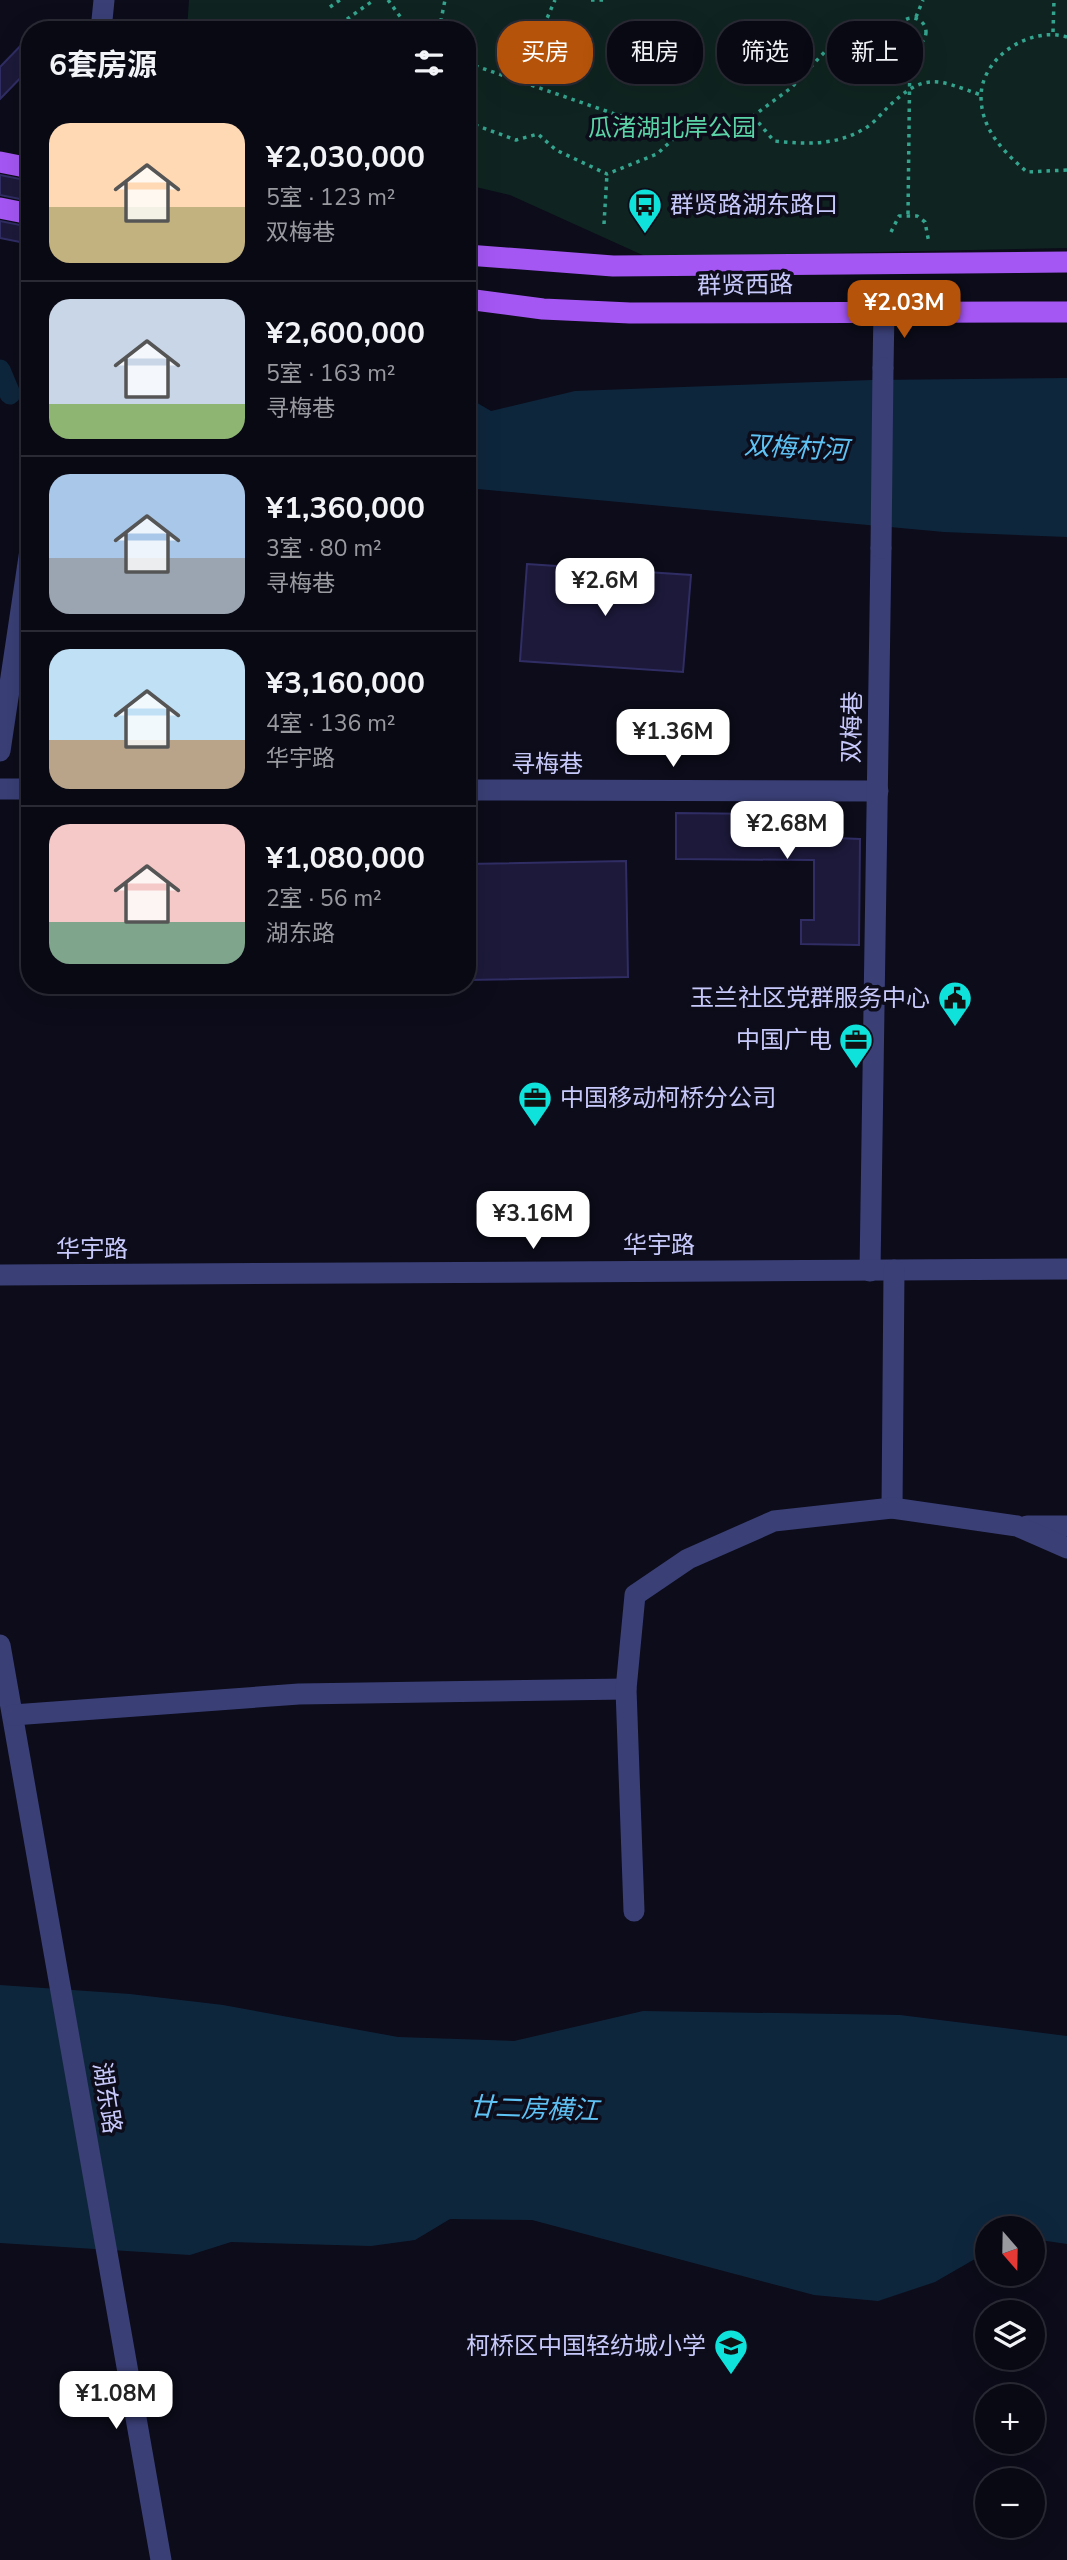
<!DOCTYPE html>
<html lang="zh">
<meta charset="utf-8">
<style>
body{margin:0;font-family:"Nunito Sans","Noto Sans SC",sans-serif;background:#171722;color:#f1f3f6;height:100vh;display:flex;flex-direction:column;font-size:26px;white-space:nowrap}
*{box-sizing:border-box;margin:0}
p{font-size:23px;color:#999aa0}
.icon{flex:none;width:38px;height:38px;fill:none;stroke:currentColor;stroke-width:2;stroke-linecap:round;stroke-linejoin:round}
.map{position:relative;flex:1;overflow:hidden}
.drawer{position:absolute;left:21px;top:21px;width:455px;height:973px;display:flex;flex-direction:column;background:#090914;border-radius:28px;box-shadow:0 7px 28px #0002,0 0 0 2px #292a34}
.drawer>*{flex:none}
.banner{position:absolute;left:497px;top:21px;width:464px;height:63px;display:flex;gap:14px}
.needle{width:46px;rotate:160deg}
.controls{position:absolute;left:975px;top:2216px;display:grid;gap:14px}
.controls a{display:grid;place-items:center;width:70px;height:70px;border-radius:50%;background:#090914;box-shadow:0 7px 28px #0002,0 0 0 2px #292a34;font-size:35px}
.price{position:absolute;translate:-50% -60px;padding:0 16px;border-radius:14px;background:#fff;color:#222;font-size:23px;line-height:46px;filter:drop-shadow(0 2px 4px #0008)}
.price::after{content:'';position:absolute;left:50%;top:42px;width:21px;height:16px;margin-left:-10px;background:inherit;clip-path:polygon(0 0,100% 0,50% 100%)}
.price.on{background:#b45309;color:#fff}
ul{padding:0;list-style:none}
li{display:flex;align-items:center;gap:21px;height:175px;padding:0 28px}
li+li{border-top:2px solid #292a34}
li span{display:grid;place-items:center;flex:none;width:196px;height:140px;border-radius:21px;color:#555}
li>.icon{margin-inline-start:auto}
span .icon{width:84px;height:84px;fill:#fffc;stroke-width:1}
li b{font-size:30px}
h2{display:flex;justify-content:space-between;align-items:center;height:84px;padding:0 28px;font-size:30px}
.tag{padding:0 24px;border-radius:28px;background:#090914;box-shadow:0 7px 28px #0002,0 0 0 2px #292a34;font-size:24px;line-height:63px}
.tag.on{background:#b45309;color:#fff}
.map>svg:first-child{display:block}
</style>
<div class="map">
<svg width="1067" height="2560" viewBox="0 0 1067 2560">
<rect width="100%" height="100%" fill="#0c0c1a"/>
<path fill="#0f2420" d="M 189,0 L 1067,0 L 1067,248 L 647,257 L 510,195 L 467,185 L 467,30 L 187,30 Z"/>
<g fill="#0e263c">
<path d="M 1067,378 L 1067,537 L 944,532 L 467,488 L 467,397 L 491,411 L 575,391 L 872,380 Z"/>
<path d="M 0,1985 L 130,1994 L 223,2005 L 398,2037 L 514,2041 L 643,2011 L 900,2015 L 1067,2036 L 1067,2244 L 1033,2239 L 1032,2228 L 987,2228 L 987,2252 L 935,2282 L 878,2301 L 814,2295 L 532,2220 L 450,2219 L 415,2240 L 371,2246 L 231,2242 L 190,2255 L 0,2243 Z"/>
</g>
<g fill="none" stroke-linecap="round" stroke-linejoin="round">
<path stroke="#0e263c" stroke-width="21" d="M 0,370 L 10,394"/>
</g>
<g fill="#1c193a" stroke="#302d64" stroke-width="2">
<path d="M 30,36 L 30,68 L 0,99 L 0,67 Z"/>
<path d="M 0,175 L 30,181 L 30,201 L 0,195 Z"/>
<path d="M 0,221 L 30,227 L 30,244 L 0,238 Z"/>
<path d="M 527,564 L 691,575 L 683,672 L 520,661 Z"/>
<path d="M 676,813 L 836,815 L 836,838 L 860,839 L 859,945 L 801,944 L 801,920 L 814,920 L 814,860 L 676,859 Z"/>
<path d="M 626,861 L 628,977 L 467,980 L 467,864 Z"/>
</g>
<g fill="none" stroke-linecap="round" stroke-linejoin="round">
<g stroke="#34a48f" stroke-width="3.5" stroke-dasharray="3.5 5" stroke-linecap="butt">
<path d="M 388,0 L 410,30"/>
<path d="M 591,0 L 604,0"/>
<path d="M 330,7 L 340,0"/>
<path d="M 916,17 L 923,0"/>
<circle cx="912" cy="32" r="14"/>
<path d="M 340,24 L 374,0"/>
<path d="M 439,30 L 445,0"/>
<path d="M 1053,32 L 1054,0"/>
<path d="M 1067,37 C 1031,26 982,56 981,96 C 981,130 1004,152 1027,172 L 1067,170"/>
<path d="M 467,63 L 638,122 L 682,131 L 720,126 L 753,116 L 791,88 L 833,43 L 865,32 L 898,35"/>
<path d="M 520,80 L 555,0"/>
<path d="M 753,116 L 774,141 C 806,144 835,146 864,129 C 873,124 881,114 888,107 C 925,72 936,79 981,95"/>
<path d="M 467,122 L 516,140 L 538,134 L 556,150 L 607,174 L 657,154 L 682,131"/>
<path d="M 908,214 L 910,46"/>
<path d="M 604,224 L 607,174"/>
<path d="M 891,232 L 899,216 L 917,216 L 925,222 L 929,243"/>
</g>
<g stroke="#3a3f76" stroke-width="21">
<path d="M 101,30 L 104,0"/>
<path d="M 883,368 L 884,310"/>
<path d="M 0,751 L 30,550"/>
<path d="M 0,789 L 30,789"/>
<path d="M 467,790 L 878,791"/>
<path d="M 870,1271 L 881,548"/>
<path d="M 0,1275 L 1067,1269"/>
<path d="M 892,1508 L 894,1270"/>
<path d="M 1027,1526 L 1067,1526"/>
<path d="M 0,1645 L 161,2560"/>
<path d="M 13,1715 L 299,1694 L 626,1689"/>
<path d="M 634,1911 L 626,1689 L 635,1595 L 688,1559 L 774,1521 L 892,1508 L 1017,1526 L 1067,1548"/>
</g>
<g stroke="#a557f4" stroke-width="21">
<path d="M 0,162 L 30,168"/>
<path d="M 0,208 L 30,214"/>
<path d="M 467,255 L 613,266 L 1067,262"/>
<path d="M 467,299 L 543,309 L 630,313 L 1067,312"/>
</g>
<path stroke="#3a3f76" stroke-width="21" d="M 881,548 L 883,368"/>
</g>
<defs>
<g id="bus-pin" transform="scale(1.75)"><path d="M0 17L-7.5 6A9.5 9.5 0 1 1 7.5 6Z" fill="#0fe1db" stroke="#0c0c1a"/><path d="M-5-6H5V4H4V6H2V4H-2V6H-4V4H-5ZM-3.5-4V0h7V-4ZM-3.5 1.2v1.5H-2V1.2ZM2 1.2v1.5H3.5V1.2Z" fill="#111"/></g>
<g id="civic-pin" transform="scale(1.75)"><path d="M0 17L-7.5 6A9.5 9.5 0 1 1 7.5 6Z" fill="#0fe1db" stroke="#0c0c1a"/><path d="M-.6-6.5H3V-4.5H.6V-3L4-1V1h2V6H-6V1h2V-1L-.6-3ZM-1.2 2.5V6h2.4V2.5Z" fill="#111"/></g>
<g id="office-pin" transform="scale(1.75)"><path d="M0 17L-7.5 6A9.5 9.5 0 1 1 7.5 6Z" fill="#0fe1db" stroke="#0c0c1a"/><path d="M-6-3h4V-5.5h4V-3h4V5H-6ZM-1-4.5V-3h2v-1.5ZM-6 0V1H6V0Z" fill="#111"/></g>
<g id="school-pin" transform="scale(1.75)"><path d="M0 17L-7.5 6A9.5 9.5 0 1 1 7.5 6Z" fill="#0fe1db" stroke="#0c0c1a"/><path d="M0-5L7-2L0 1L-7-2ZM-4 1L0 2.5L4 1V4Q0 6-4 4Z" fill="#111"/></g>
</defs>
<g fill-rule="evenodd">
<use href="#bus-pin" x="645" y="205"/>
<use href="#civic-pin" x="955" y="998"/>
<use href="#office-pin" x="856" y="1040"/>
<use href="#office-pin" x="535" y="1098"/>
<use href="#school-pin" x="731" y="2346"/>
</g>
<g text-anchor="middle" dominant-baseline="central" stroke-width="7" stroke-linejoin="round" paint-order="stroke">
<g font-size="24" fill="#5bd5a7" stroke="#0c0c1a">
<text x="672" y="128">瓜渚湖北岸公园</text>
</g>
<g font-size="24" fill="#c8c9fb" stroke="#0c0c1a" text-anchor="end">
<text x="670" y="205" text-anchor="start">群贤路湖东路口</text>
<text x="930" y="998">玉兰社区党群服务中心</text>
<text x="832" y="1040">中国广电</text>
<text x="560" y="1098" text-anchor="start">中国移动柯桥分公司</text>
<text x="706" y="2346">柯桥区中国轻纺城小学</text>
</g>
<g font-size="24" fill="#c8c9fb" stroke="#0c0c1a">
<text transform="translate(745 285) rotate(-1)">群贤西路</text>
<text transform="translate(852 727) rotate(-89)">双梅巷</text>
<text x="547" y="764">寻梅巷</text>
<text x="659" y="1245">华宇路</text>
<text x="92" y="1249">华宇路</text>
<text transform="translate(107 2098) rotate(81)">湖东路</text>
</g>
<g font-size="26" font-style="italic" fill="#5ec2f4" stroke="#0c0c1a">
<text transform="translate(796 448) rotate(3)">双梅村河</text>
<text transform="translate(534 2109) rotate(2)">廿二房横江</text>
</g>
</g>
</svg>
<div class="controls">
<a><svg class="needle" viewBox="-14 -14 28 28"><path d="M0-13l5 13h-10z" fill="#e53935"/><path d="M0 13l5-13h-10z" fill="#999aa0"/></svg></a>
<a><svg class="icon" aria-label="layers" viewBox="0 0 24 24"><path d="M12 4l9 5-9 5-9-5zM3 14l9 5 9-5"/></svg></a>
<a>+</a>
<a>−</a>
</div>
<b class="price on" style="left:904px;top:340px">¥2.03M</b>
<b class="price" style="left:605px;top:618px">¥2.6M</b>
<b class="price" style="left:673px;top:769px">¥1.36M</b>
<b class="price" style="left:787px;top:861px">¥2.68M</b>
<b class="price" style="left:533px;top:1251px">¥3.16M</b>
<b class="price" style="left:116px;top:2431px">¥1.08M</b>
<div class="banner">
<a class="tag on">买房</a>
<a class="tag">租房</a>
<a class="tag">筛选</a>
<a class="tag">新上</a>
</div>
<section class="drawer">
<h2>6套房源<svg class="icon" aria-label="filters" viewBox="0 0 24 24"><path d="M4 7h16M4 17h16"/><circle cx="9" cy="7" r="2"/><circle cx="15" cy="17" r="2"/></svg></h2>
<ul>
<li><span style="background:linear-gradient(#ffd9b3 60%,#c2b280 0)"><svg class="icon" aria-label="home" viewBox="0 0 24 24"><path d="M3 11l9-7 9 7M6 9v11h12V9"/></svg></span><div><b>¥2,030,000</b><p>5室 · 123 m²</p><p>双梅巷</p></div></li>
<li><span style="background:linear-gradient(#c9d6e8 75%,#8fb573 0)"><svg class="icon" aria-label="home" viewBox="0 0 24 24"><path d="M3 11l9-7 9 7M6 9v11h12V9"/></svg></span><div><b>¥2,600,000</b><p>5室 · 163 m²</p><p>寻梅巷</p></div></li>
<li><span style="background:linear-gradient(#a9c7e8 60%,#9aa5b1 0)"><svg class="icon" aria-label="home" viewBox="0 0 24 24"><path d="M3 11l9-7 9 7M6 9v11h12V9"/></svg></span><div><b>¥1,360,000</b><p>3室 · 80 m²</p><p>寻梅巷</p></div></li>
<li><span style="background:linear-gradient(#bfe0f5 65%,#b9a48a 0)"><svg class="icon" aria-label="home" viewBox="0 0 24 24"><path d="M3 11l9-7 9 7M6 9v11h12V9"/></svg></span><div><b>¥3,160,000</b><p>4室 · 136 m²</p><p>华宇路</p></div></li>
<li><span style="background:linear-gradient(#f6c9c9 70%,#7fa58c 0)"><svg class="icon" aria-label="home" viewBox="0 0 24 24"><path d="M3 11l9-7 9 7M6 9v11h12V9"/></svg></span><div><b>¥1,080,000</b><p>2室 · 56 m²</p><p>湖东路</p></div></li>
</ul>
</section>
</div>
